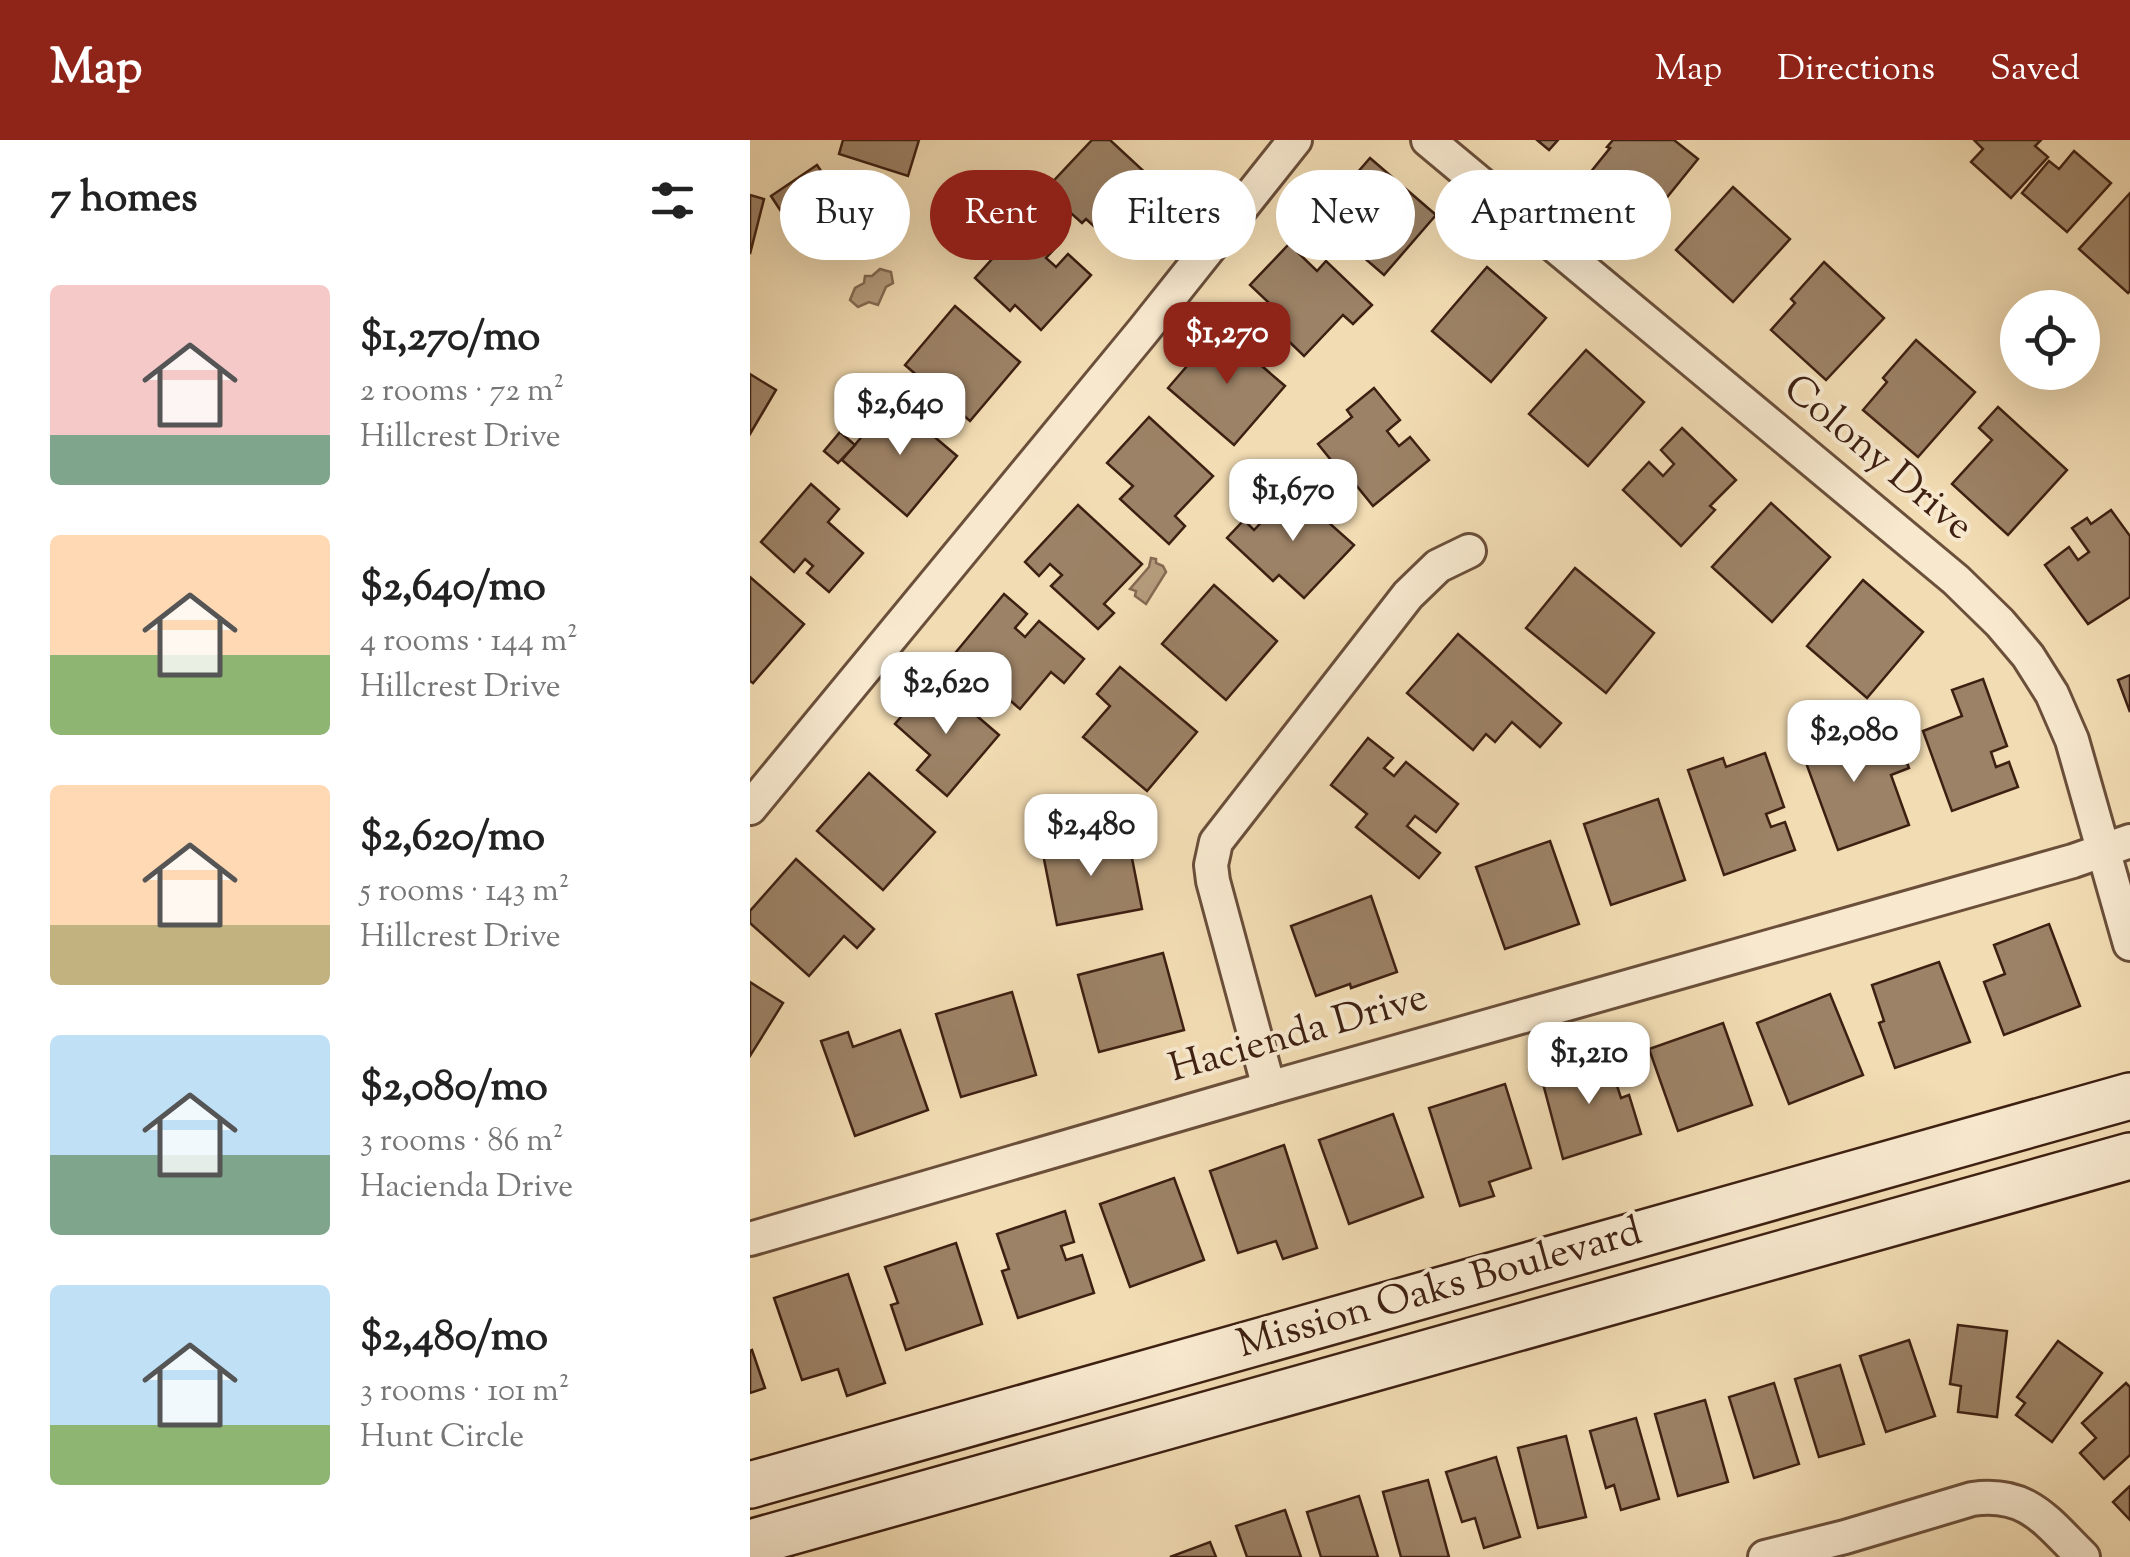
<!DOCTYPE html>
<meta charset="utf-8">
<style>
body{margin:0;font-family:"Sorts Mill Goudy",serif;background:#f2f2f2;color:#222;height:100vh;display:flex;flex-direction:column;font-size:38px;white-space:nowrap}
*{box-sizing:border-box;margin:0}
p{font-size:32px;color:#767676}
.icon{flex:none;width:55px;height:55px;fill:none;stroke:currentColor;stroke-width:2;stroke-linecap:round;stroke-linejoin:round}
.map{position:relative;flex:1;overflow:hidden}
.side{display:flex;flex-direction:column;background:#fff;width:750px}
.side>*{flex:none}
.guide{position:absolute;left:30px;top:30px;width:950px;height:90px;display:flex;gap:20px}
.fabs{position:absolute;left:1250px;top:150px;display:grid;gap:20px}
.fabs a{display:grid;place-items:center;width:100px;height:100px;border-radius:50%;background:#fff;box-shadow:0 10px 40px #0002;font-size:50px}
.price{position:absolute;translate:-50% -85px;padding:0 22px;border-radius:20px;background:#fff;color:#222;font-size:32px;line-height:65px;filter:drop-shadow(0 2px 5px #0008)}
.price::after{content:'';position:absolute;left:50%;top:60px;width:30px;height:22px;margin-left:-15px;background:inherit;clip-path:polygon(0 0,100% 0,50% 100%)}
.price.current{background:#8f2418;color:#fff}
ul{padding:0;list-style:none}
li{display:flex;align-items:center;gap:30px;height:250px;padding:0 50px}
li span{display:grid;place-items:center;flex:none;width:280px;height:200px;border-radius:10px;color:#555}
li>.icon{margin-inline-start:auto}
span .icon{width:120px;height:120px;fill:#fffc;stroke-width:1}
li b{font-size:42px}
h2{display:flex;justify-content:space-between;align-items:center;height:120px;padding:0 50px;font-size:42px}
.pill{padding:0 35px;border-radius:45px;background:#fff;box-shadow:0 10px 40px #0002;font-size:35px;line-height:90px}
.pill.current{background:#8f2418;color:#fff}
header{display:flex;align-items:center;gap:60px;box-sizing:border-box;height:140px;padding:0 50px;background:#8f2418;color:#fff}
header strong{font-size:48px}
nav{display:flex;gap:55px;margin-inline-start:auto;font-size:35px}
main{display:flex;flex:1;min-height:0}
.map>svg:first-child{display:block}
</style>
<header>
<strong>Map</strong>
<nav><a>Map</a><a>Directions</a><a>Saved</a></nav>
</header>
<main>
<section class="side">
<h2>7 homes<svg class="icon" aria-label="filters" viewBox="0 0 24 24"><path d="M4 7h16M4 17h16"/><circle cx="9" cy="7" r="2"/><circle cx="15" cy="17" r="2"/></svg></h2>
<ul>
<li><span style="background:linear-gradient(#f6c9c9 75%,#7fa58c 0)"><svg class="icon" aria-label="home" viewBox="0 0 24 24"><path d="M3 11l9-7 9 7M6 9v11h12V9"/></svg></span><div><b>$1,270/mo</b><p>2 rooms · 72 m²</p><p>Hillcrest Drive</p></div></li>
<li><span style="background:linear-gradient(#ffd9b3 60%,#8fb573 0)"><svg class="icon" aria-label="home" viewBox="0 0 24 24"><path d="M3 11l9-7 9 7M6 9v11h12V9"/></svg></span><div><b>$2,640/mo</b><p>4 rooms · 144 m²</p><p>Hillcrest Drive</p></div></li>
<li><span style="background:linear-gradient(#ffd9b3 70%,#c2b280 0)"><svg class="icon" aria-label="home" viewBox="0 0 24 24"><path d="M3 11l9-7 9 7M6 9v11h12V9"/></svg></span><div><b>$2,620/mo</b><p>5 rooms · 143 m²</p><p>Hillcrest Drive</p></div></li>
<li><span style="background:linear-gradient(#bfe0f5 60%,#7fa58c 0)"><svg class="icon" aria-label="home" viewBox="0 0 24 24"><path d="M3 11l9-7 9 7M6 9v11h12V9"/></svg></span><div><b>$2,080/mo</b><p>3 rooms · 86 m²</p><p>Hacienda Drive</p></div></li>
<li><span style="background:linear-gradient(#bfe0f5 70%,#8fb573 0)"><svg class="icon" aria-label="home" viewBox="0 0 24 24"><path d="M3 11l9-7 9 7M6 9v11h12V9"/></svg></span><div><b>$2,480/mo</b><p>3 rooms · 101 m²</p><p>Hunt Circle</p></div></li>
</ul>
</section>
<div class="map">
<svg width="1380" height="1417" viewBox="0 0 1380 1417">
<rect width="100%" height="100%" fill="#f2dcb3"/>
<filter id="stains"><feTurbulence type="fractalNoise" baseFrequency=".002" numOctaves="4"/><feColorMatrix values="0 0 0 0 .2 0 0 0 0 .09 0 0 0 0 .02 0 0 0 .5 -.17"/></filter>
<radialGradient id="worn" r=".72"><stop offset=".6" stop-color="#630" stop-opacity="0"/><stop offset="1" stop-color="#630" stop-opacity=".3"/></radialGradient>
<g fill="#b59c7c" stroke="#856a52" stroke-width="2.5">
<path d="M 130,129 L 141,132 L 143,143 L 136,147 L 128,165 L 119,162 L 108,167 L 100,160 L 105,148 L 114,143 L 115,136 L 122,136 Z"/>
<path d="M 401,418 L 406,419 L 406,423 L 413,426 L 416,432 L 396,464 L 385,456 L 386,451 L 380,449 L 399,427 Z"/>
</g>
<g fill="#9c8266" stroke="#3e2012" stroke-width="2.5">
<path d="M 93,0 L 169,0 L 158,36 L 89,14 Z"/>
<path d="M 342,0 L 360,0 L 414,50 L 364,104 L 336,79 L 332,83 L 295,50 Z"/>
<path d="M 787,0 L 808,0 L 799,10 Z"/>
<path d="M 863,0 L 924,0 L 948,19 L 893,87 L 835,39 L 860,8 L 857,7 Z"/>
<path d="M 1291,0 L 1285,6 L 1298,17 L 1261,58 L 1221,22 L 1233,9 L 1224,0 Z"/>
<path d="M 1324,11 L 1361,43 L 1317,92 L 1272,53 L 1299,21 L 1309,29 Z"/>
<path d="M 620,18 L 686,75 L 634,135 L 568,78 Z"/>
<path d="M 67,25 L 104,80 L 57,111 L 21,56 Z"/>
<path d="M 983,47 L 1040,99 L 983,162 L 926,110 Z"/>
<path d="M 1380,53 L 1380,151 L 1378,153 L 1329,109 Z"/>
<path d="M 0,55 L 14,59 L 0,114 Z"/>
<path d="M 279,78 L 308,105 L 296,118 L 306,127 L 318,114 L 341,135 L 291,190 L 265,165 L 260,171 L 225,138 Z"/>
<path d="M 539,104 L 567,131 L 576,121 L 622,165 L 603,184 L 593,175 L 554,216 L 527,190 L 537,180 L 500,145 Z"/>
<path d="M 1074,122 L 1134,178 L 1076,240 L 1021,190 L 1045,163 L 1041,159 Z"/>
<path d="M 737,127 L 796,178 L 741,242 L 682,191 Z"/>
<path d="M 205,166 L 270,222 L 220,281 L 155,225 Z"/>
<path d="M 469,189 L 535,246 L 484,305 L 418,248 Z"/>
<path d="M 1166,200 L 1225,252 L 1168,317 L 1113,270 L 1137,242 L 1133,238 Z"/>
<path d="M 836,210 L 894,262 L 838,326 L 779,274 Z"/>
<path d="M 0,234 L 26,250 L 0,294 Z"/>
<path d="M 624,248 L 650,280 L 637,291 L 649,306 L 660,297 L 679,320 L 623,366 L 601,339 L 598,341 L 568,304 L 602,277 L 597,270 Z"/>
<path d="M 142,261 L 207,316 L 157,376 L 92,320 Z"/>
<path d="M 1248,267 L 1317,330 L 1258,395 L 1202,344 L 1242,300 L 1229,288 Z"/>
<path d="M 399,277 L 463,336 L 425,376 L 435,386 L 419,404 L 370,359 L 383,346 L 357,323 Z"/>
<path d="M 932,288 L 986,340 L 960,366 L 965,370 L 931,406 L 873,350 L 899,322 L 913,336 L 924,324 L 911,310 Z"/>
<path d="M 90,292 L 105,305 L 88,323 L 74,311 Z"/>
<path d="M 61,344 L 89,369 L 78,382 L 113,413 L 79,452 L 57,433 L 63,426 L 55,419 L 44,432 L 11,402 Z"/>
<path d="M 542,350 L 604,405 L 554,458 L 529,435 L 523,441 L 477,398 L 494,380 L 504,390 Z"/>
<path d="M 1021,363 L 1080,417 L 1022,482 L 962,427 Z"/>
<path d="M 328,365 L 392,424 L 354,464 L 364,473 L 348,489 L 301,446 L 312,435 L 300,424 L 289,436 L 275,422 Z"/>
<path d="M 1361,370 L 1380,396 L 1380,457 L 1338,484 L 1295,425 L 1319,407 L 1328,420 L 1339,412 L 1322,388 L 1337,378 L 1341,384 Z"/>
<path d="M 825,428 L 904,493 L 856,553 L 776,488 Z"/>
<path d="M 0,437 L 54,484 L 3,543 L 0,541 Z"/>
<path d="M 1113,440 L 1173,492 L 1117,558 L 1057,506 Z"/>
<path d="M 464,445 L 527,501 L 476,560 L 412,504 Z"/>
<path d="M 254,454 L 277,474 L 265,488 L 275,497 L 289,481 L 334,519 L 314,543 L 301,532 L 270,569 L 240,543 L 249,532 L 237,522 L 229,532 L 206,512 Z"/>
<path d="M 708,494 L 811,583 L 790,607 L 762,582 L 745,602 L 736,594 L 723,610 L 657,553 Z"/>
<path d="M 370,527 L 447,592 L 397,651 L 333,597 L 360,566 L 347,554 Z"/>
<path d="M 1380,535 L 1380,572 L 1368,540 Z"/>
<path d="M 1233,539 L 1257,606 L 1241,612 L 1246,627 L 1259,622 L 1268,647 L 1202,671 L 1173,591 L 1212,576 L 1202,550 Z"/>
<path d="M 180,543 L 209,568 L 213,564 L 249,595 L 197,656 L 167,630 L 180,615 L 145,584 Z"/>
<path d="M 1081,577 L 1097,620 L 1149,601 L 1159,628 L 1141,635 L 1159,685 L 1088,710 L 1044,590 Z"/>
<path d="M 618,598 L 643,618 L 634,628 L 644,636 L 656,622 L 708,664 L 686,692 L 665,676 L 657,686 L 690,713 L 669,738 L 606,687 L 617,674 L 581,645 Z"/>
<path d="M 1015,613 L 1034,667 L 1016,674 L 1021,687 L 1035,682 L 1045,710 L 974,735 L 938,630 L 973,618 L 976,627 Z"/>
<path d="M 119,633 L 185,692 L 133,750 L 67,691 Z"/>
<path d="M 908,659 L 935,740 L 861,765 L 834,684 Z"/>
<path d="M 339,695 L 341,705 L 378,698 L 392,769 L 307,785 L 291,704 Z"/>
<path d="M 800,701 L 829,784 L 755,809 L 726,727 Z"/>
<path d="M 46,719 L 124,789 L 107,808 L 94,796 L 59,836 L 0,783 L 0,771 Z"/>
<path d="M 621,756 L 647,832 L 601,848 L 600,844 L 566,856 L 541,786 Z"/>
<path d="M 1299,784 L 1330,866 L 1254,895 L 1234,842 L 1255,834 L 1244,805 Z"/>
<path d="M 413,813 L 434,890 L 349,912 L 328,835 Z"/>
<path d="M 1189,822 L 1220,902 L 1145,928 L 1129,883 L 1134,881 L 1122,845 Z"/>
<path d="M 0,842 L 33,863 L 0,916 Z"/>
<path d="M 262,852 L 286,935 L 211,957 L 186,874 Z"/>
<path d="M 1080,854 L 1113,935 L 1039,964 L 1007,883 Z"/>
<path d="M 973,883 L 1002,965 L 928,991 L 899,909 Z"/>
<path d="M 150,890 L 178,970 L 105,996 L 71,901 L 98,892 L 103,907 Z"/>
<path d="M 857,915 L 871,958 L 879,955 L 891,994 L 813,1019 L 791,936 Z"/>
<path d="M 755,944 L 781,1028 L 739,1042 L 744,1056 L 710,1066 L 679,968 Z"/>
<path d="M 643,974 L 673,1057 L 599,1084 L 569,1000 Z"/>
<path d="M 534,1005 L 567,1108 L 533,1119 L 526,1101 L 488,1113 L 460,1031 Z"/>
<path d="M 424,1038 L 454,1120 L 380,1147 L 350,1064 Z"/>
<path d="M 315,1071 L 324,1102 L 311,1106 L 316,1120 L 332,1115 L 344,1153 L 268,1178 L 252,1131 L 259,1129 L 247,1094 Z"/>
<path d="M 206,1103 L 232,1184 L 156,1210 L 141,1165 L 148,1163 L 135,1127 Z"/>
<path d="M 98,1134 L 135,1243 L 97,1256 L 88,1229 L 52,1240 L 24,1158 Z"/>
<path d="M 1208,1185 L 1257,1191 L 1247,1277 L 1208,1272 L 1211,1246 L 1200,1244 Z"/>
<path d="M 1159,1200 L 1185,1276 L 1136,1292 L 1110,1216 Z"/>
<path d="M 1308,1201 L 1352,1233 L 1302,1302 L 1266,1275 L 1275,1263 L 1267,1257 Z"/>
<path d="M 2,1210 L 15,1248 L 0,1253 L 0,1211 Z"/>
<path d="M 1090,1225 L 1114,1304 L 1069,1317 L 1045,1239 Z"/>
<path d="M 1024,1243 L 1049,1324 L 1004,1338 L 979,1257 Z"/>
<path d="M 1376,1243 L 1380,1247 L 1380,1315 L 1354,1339 L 1330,1313 L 1346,1298 L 1332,1283 Z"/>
<path d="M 955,1260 L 978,1342 L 928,1356 L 905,1274 Z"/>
<path d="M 886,1278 L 909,1359 L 871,1370 L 864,1345 L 856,1348 L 840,1291 Z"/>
<path d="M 816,1296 L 836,1377 L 788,1388 L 768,1308 Z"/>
<path d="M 746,1317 L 770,1397 L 734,1408 L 725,1378 L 712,1382 L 696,1332 Z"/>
<path d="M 678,1340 L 699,1417 L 651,1417 L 633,1352 Z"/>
<path d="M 1380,1346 L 1380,1380 L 1363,1362 Z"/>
<path d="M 609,1356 L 628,1417 L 571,1417 L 557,1372 Z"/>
<path d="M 535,1370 L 551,1417 L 497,1417 L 486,1386 Z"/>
<path d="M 460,1402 L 466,1417 L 420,1417 Z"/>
</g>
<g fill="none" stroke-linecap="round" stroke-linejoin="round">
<g stroke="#6b4f3a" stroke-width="38">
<g id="minor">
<path d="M 678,0 L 1206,440 L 1250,483 L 1278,516 L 1302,554 L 1322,600 L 1380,804"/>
<path d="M 0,668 L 393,191 L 545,0"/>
<path d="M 519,948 L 463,741 L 461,725 L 466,702 L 658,455 L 688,426 L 719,411"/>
<path d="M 0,1099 L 519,948 L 1323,721 L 1380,701"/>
<path d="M 1015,1417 L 1095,1397 L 1222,1359 C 1278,1351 1297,1382 1333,1417"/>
</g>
</g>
<g stroke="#3e2012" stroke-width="50">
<g id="secondary">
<path d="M 0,1345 L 1380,956"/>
<path d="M 0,1403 L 1380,1016"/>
</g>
</g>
<use href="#minor" stroke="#f7e8ce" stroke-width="32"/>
<use href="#secondary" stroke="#f7e8ce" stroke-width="45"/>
</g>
<g text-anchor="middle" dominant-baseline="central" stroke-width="8" stroke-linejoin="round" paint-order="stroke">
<g font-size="40" fill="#3e2012" stroke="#f7e8ce">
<text transform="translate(1127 319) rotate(40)">Colony Drive</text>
<text transform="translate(549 895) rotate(-16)">Hacienda Drive</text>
<text transform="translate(690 1150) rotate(-16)">Mission Oaks Boulevard</text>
</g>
</g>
<rect width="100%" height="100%" filter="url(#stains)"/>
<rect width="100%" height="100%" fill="url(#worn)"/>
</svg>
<div class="fabs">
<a><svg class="icon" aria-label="locate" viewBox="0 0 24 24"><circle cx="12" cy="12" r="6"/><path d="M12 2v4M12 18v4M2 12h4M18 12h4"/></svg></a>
</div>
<b class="price current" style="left:477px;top:247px">$1,270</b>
<b class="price" style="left:150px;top:318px">$2,640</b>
<b class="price" style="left:543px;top:404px">$1,670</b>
<b class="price" style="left:196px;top:597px">$2,620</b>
<b class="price" style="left:1104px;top:645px">$2,080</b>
<b class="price" style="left:341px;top:739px">$2,480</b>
<b class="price" style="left:839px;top:967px">$1,210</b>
<div class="guide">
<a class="pill">Buy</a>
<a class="pill current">Rent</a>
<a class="pill">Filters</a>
<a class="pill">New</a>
<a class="pill">Apartment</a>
</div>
</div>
</main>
